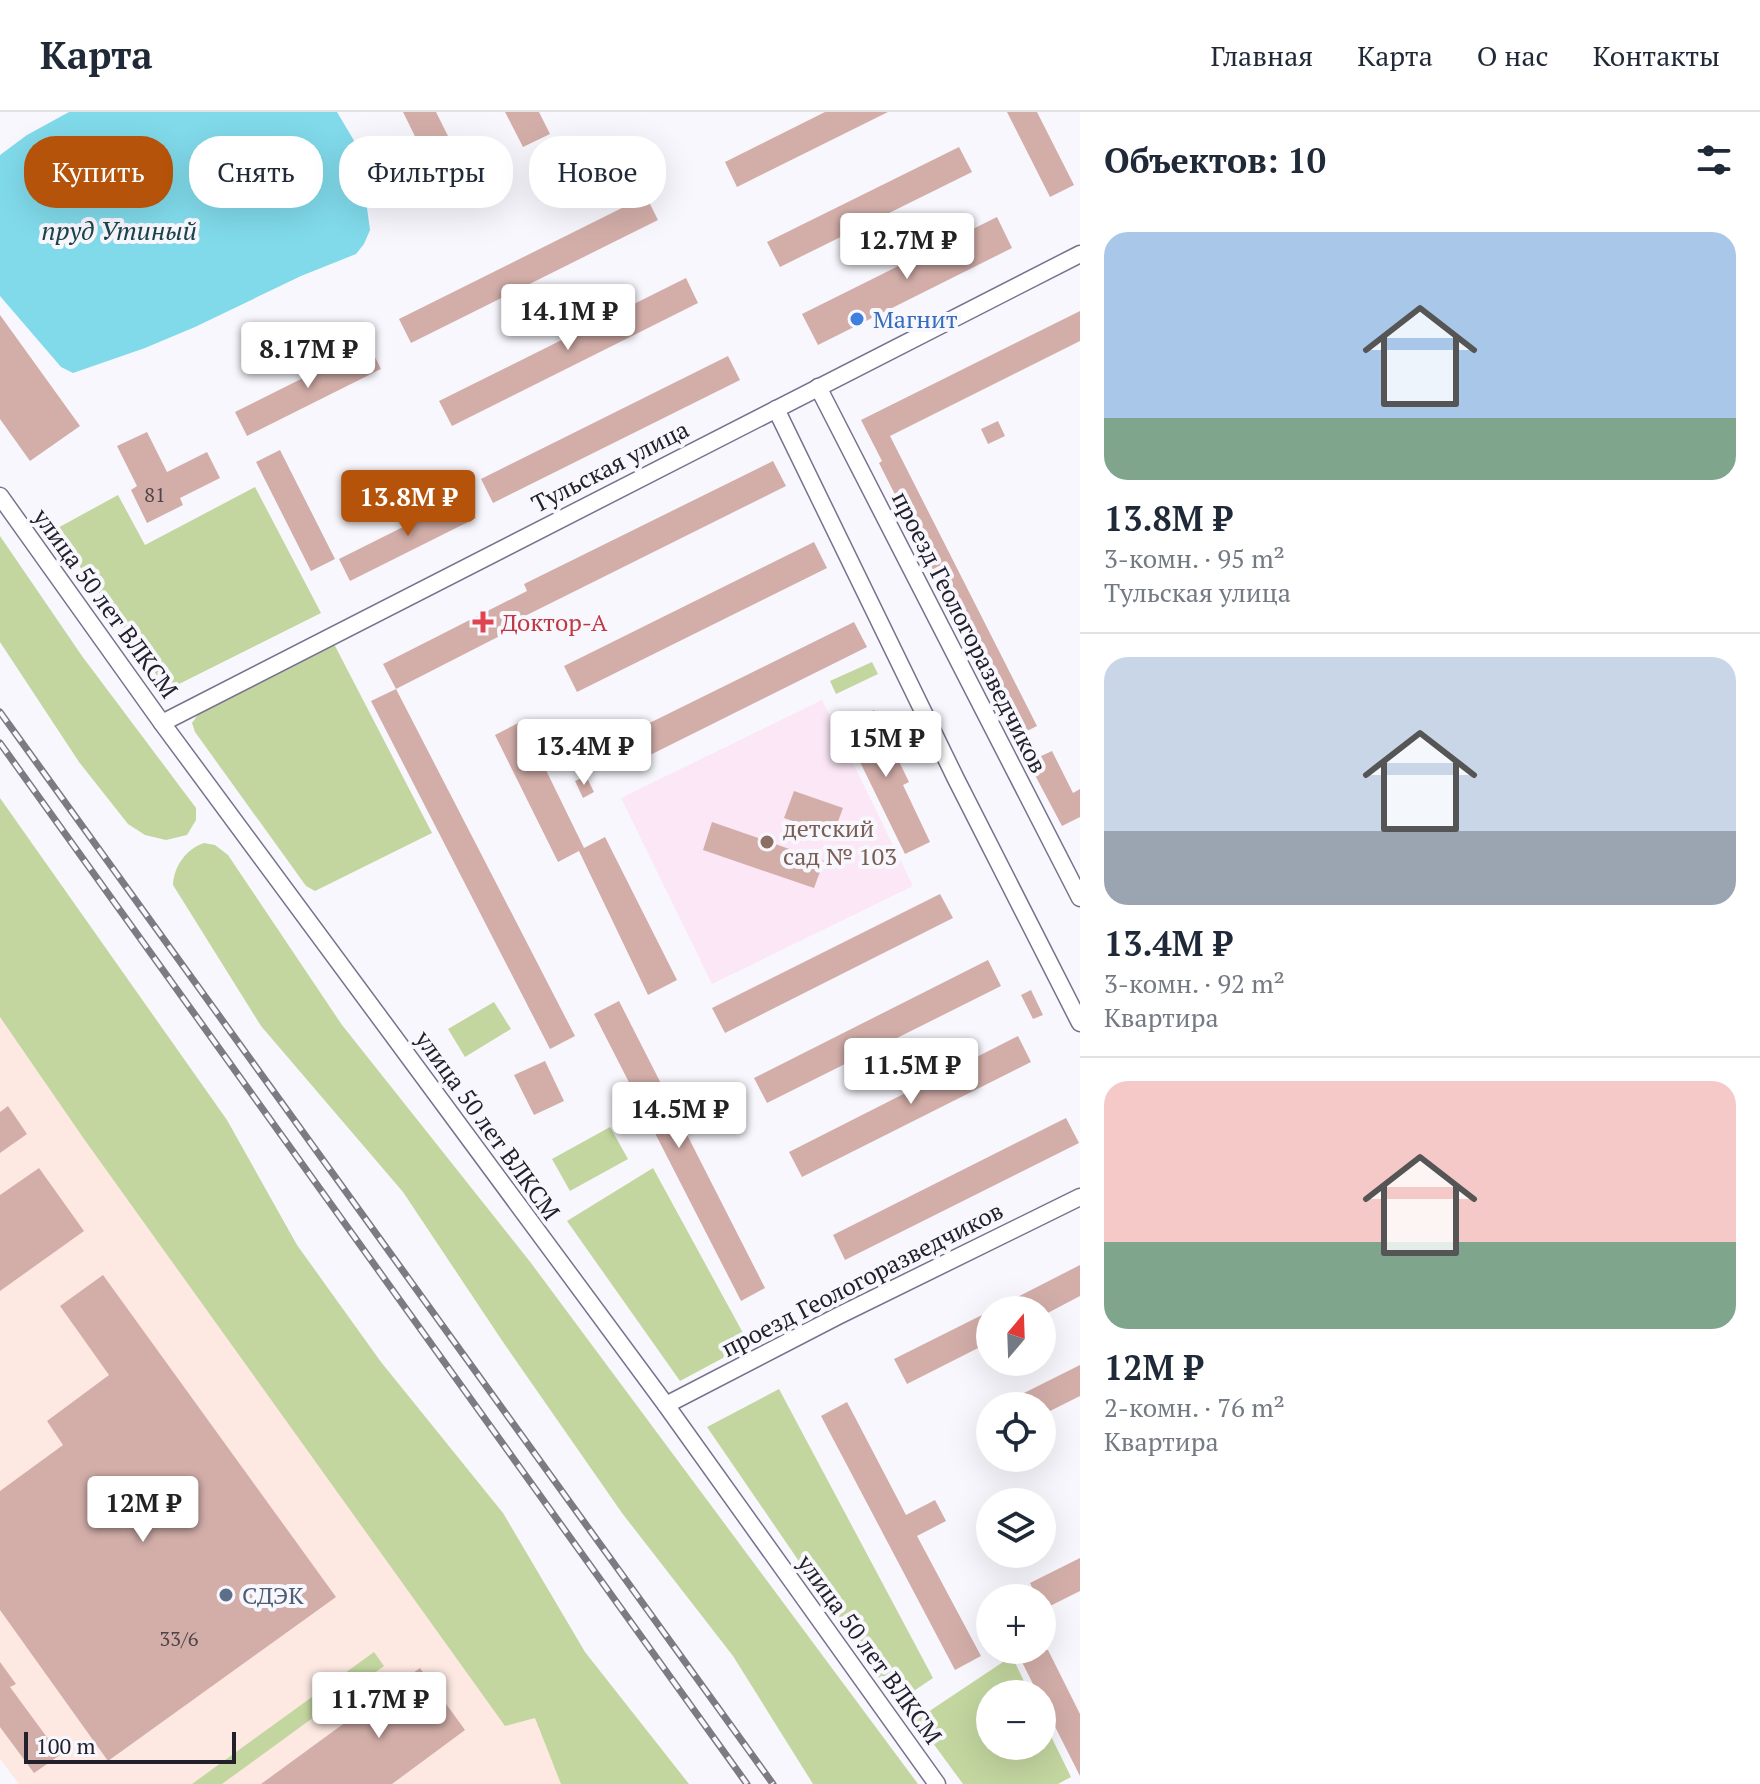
<!DOCTYPE html>
<html lang="ru">
<meta charset="utf-8">
<style>
body{margin:0;font-family:"PT Serif",serif;background:#f2f2f3;color:#1f2937;height:100vh;display:flex;flex-direction:column;font-size:30px;white-space:nowrap}
*{box-sizing:border-box;margin:0}
p{font-size:26px;color:#747a83}
.icon{flex:none;width:44px;height:44px;fill:none;stroke:currentColor;stroke-width:2;stroke-linecap:round;stroke-linejoin:round}
.map{position:relative;flex:1;overflow:hidden}
.details{display:flex;flex-direction:column;background:#fff;width:680px}
.details>*{flex:none}
.guide{position:absolute;left:24px;top:24px;width:760px;height:72px;display:flex;gap:16px}
.needle{width:52px;rotate:19deg}
.controls{position:absolute;left:976px;top:1184px;display:grid;gap:16px}
.controls a{display:grid;place-items:center;width:80px;height:80px;border-radius:50%;background:#fff;box-shadow:0 8px 32px #0002;font-size:40px}
.scale{position:absolute;left:24px;bottom:20px;width:212px;box-sizing:border-box;padding-left:8px;border:4px solid #22202b;border-top:0;font-size:22px;line-height:28px;white-space:nowrap;color:#22202b;-webkit-text-stroke:6px #f8f7fd;paint-order:stroke}
.price{position:absolute;translate:-50% -68px;padding:0 18px;border-radius:8px;background:#fff;color:#222;font-size:26px;line-height:52px;filter:drop-shadow(0 2px 4px #0008)}
.price::after{content:'';position:absolute;left:50%;top:48px;width:24px;height:18px;margin-left:-12px;background:inherit;clip-path:polygon(0 0,100% 0,50% 100%)}
.price.current{background:#b45309;color:#fff}
ul{padding:0;list-style:none}
li{display:grid;align-content:center;gap:16px;height:424px;padding:0 24px}
li+li{border-top:2px solid #e0e1e3}
li span{display:grid;place-items:center;height:248px;border-radius:24px;color:#555}
li>.icon{margin-inline-start:auto}
span .icon{width:144px;height:144px;fill:#fffc;stroke-width:1}
li b{font-size:34px}
h2{display:flex;justify-content:space-between;align-items:center;height:96px;padding:0 24px;font-size:34px}
.chip{padding:0 28px;border-radius:32px;background:#fff;box-shadow:0 8px 32px #0002;font-size:28px;line-height:72px}
.chip.current{background:#b45309;color:#fff}
header{display:flex;align-items:center;gap:48px;box-sizing:border-box;height:112px;padding:0 40px;background:#fff;border-bottom:2px solid #e0e1e3}
header strong{font-size:38px}
nav{display:flex;gap:44px;margin-inline-start:auto;font-size:28px}
main{display:flex;flex:1;min-height:0}
.map>svg:first-child{display:block}
</style>
<header>
<strong>Карта</strong>
<nav><a>Главная</a><a>Карта</a><a>О нас</a><a>Контакты</a></nav>
</header>
<main>
<div class="map">
<svg width="1080" height="1672" viewBox="0 0 1080 1672">
<rect width="100%" height="100%" fill="#f8f7fd"/>
<path fill="#fde9e2" d="M 0,842 L 602,1672 L 19,1672 L 0,1647 Z"/>
<path fill="#fce7f6" d="M 822,588 L 913,774 L 712,872 L 621,686 Z"/>
<g fill="#c3d69f">
<path d="M 255,375 L 321,501 L 177,573 L 158,565 L 54,418 L 118,383 L 145,433 Z"/>
<path d="M 0,424 L 82,544 L 196,696 L 196,708 L 187,723 L 166,728 L 145,723 L 128,712 L 79,650 L 0,530 Z"/>
<path d="M 333,530 L 432,721 L 315,779 L 306,774 L 195,620 L 192,611 L 199,601 Z"/>
<path d="M 872,550 L 878,562 L 836,582 L 830,569 Z"/>
<path d="M 0,686 L 227,1008 L 297,1133 L 381,1250 L 503,1401 L 585,1540 L 689,1672 L 561,1672 L 535,1606 L 505,1614 L 84,1027 L 0,905 Z"/>
<path d="M 204,731 L 215,733 L 228,743 L 342,913 L 531,1151 L 918,1672 L 813,1672 L 733,1544 L 622,1401 L 503,1230 L 403,1080 L 261,914 L 173,773 C 174,754 186,737 204,731 Z"/>
<path d="M 494,890 L 511,917 L 465,945 L 448,917 Z"/>
<path d="M 610,1015 L 628,1047 L 570,1079 L 552,1047 Z"/>
<path d="M 653,1056 L 749,1232 L 680,1269 L 567,1109 Z"/>
<path d="M 779,1277 L 933,1566 L 896,1591 L 707,1315 Z"/>
<path d="M 374,1540 L 384,1554 L 222,1672 L 192,1672 Z"/>
<path d="M 1012,1544 L 1030,1582 L 990,1582 L 990,1634 L 1042,1634 L 1042,1606 L 1071,1665 L 1058,1672 L 963,1672 L 916,1608 Z"/>
</g>
<path fill="#80daea" d="M 69,0 L 337,0 L 356,32 L 365,81 L 370,118 L 364,132 L 356,142 L 301,164 L 195,215 L 145,236 L 73,261 L 61,255 L 0,184 L 0,43 L 27,23 Z"/>
<g fill="#d3aea9">
<path d="M 403,0 L 436,0 L 465,58 L 438,71 Z"/>
<path d="M 505,0 L 539,0 L 550,22 L 523,35 Z"/>
<path d="M 825,0 L 888,0 L 737,75 L 725,50 Z"/>
<path d="M 1007,0 L 1037,0 L 1074,73 L 1050,85 Z"/>
<path d="M 959,35 L 972,60 L 780,155 L 767,130 Z"/>
<path d="M 646,84 L 658,108 L 411,231 L 399,207 Z"/>
<path d="M 997,105 L 1012,136 L 818,233 L 802,202 Z"/>
<path d="M 686,166 L 698,191 L 452,314 L 439,289 Z"/>
<path d="M 1080,199 L 1080,229 L 890,324 L 1037,614 L 1017,624 L 879,351 L 882,349 L 861,308 Z"/>
<path d="M 0,203 L 80,314 L 30,349 L 0,307 Z"/>
<path d="M 369,233 L 381,257 L 247,324 L 235,300 Z"/>
<path d="M 728,244 L 740,268 L 493,391 L 481,367 Z"/>
<path d="M 998,309 L 1005,324 L 988,332 L 981,317 Z"/>
<path d="M 147,320 L 167,360 L 207,340 L 220,366 L 180,386 L 183,393 L 147,411 L 131,378 L 137,374 L 117,334 Z"/>
<path d="M 280,338 L 335,447 L 311,459 L 256,350 Z"/>
<path d="M 773,349 L 786,374 L 521,506 L 523,512 L 396,577 L 383,552 L 527,479 L 524,472 Z"/>
<path d="M 465,384 L 476,406 L 350,469 L 339,447 Z"/>
<path d="M 814,430 L 827,456 L 577,580 L 564,554 Z"/>
<path d="M 854,510 L 867,535 L 618,659 L 605,633 Z"/>
<path d="M 396,577 L 575,924 L 550,937 L 371,589 Z"/>
<path d="M 874,598 L 909,670 L 903,673 L 930,730 L 905,742 L 842,613 Z"/>
<path d="M 522,609 L 584,736 L 605,725 L 677,868 L 648,883 L 579,739 L 558,750 L 495,623 Z"/>
<path d="M 1052,639 L 1073,681 L 1080,677 L 1080,705 L 1062,714 L 1028,650 Z"/>
<path d="M 586,664 L 594,680 L 583,686 L 575,669 Z"/>
<path d="M 794,679 L 843,696 L 833,723 L 784,706 Z"/>
<path d="M 712,710 L 824,749 L 814,776 L 703,738 Z"/>
<path d="M 940,782 L 953,806 L 725,921 L 712,896 Z"/>
<path d="M 988,848 L 1001,874 L 767,991 L 754,966 Z"/>
<path d="M 1031,878 L 1043,903 L 1033,907 L 1021,883 Z"/>
<path d="M 619,889 L 765,1176 L 741,1189 L 594,902 Z"/>
<path d="M 1018,924 L 1031,950 L 802,1065 L 789,1040 Z"/>
<path d="M 545,949 L 564,989 L 534,1003 L 514,963 Z"/>
<path d="M 8,994 L 27,1022 L 0,1041 L 0,1000 Z"/>
<path d="M 1066,1006 L 1079,1031 L 845,1148 L 833,1123 Z"/>
<path d="M 39,1056 L 84,1119 L 0,1179 L 0,1083 Z"/>
<path d="M 1080,1153 L 1080,1184 L 1042,1204 L 1042,1198 L 992,1198 Z"/>
<path d="M 103,1163 L 336,1485 L 108,1649 L 0,1498 L 0,1379 L 63,1333 L 47,1309 L 109,1263 L 60,1194 Z"/>
<path d="M 990,1199 L 990,1230 L 907,1272 L 894,1247 Z"/>
<path d="M 1080,1253 L 1080,1284 L 1042,1303 L 1042,1294 L 998,1294 Z"/>
<path d="M 847,1290 L 906,1403 L 935,1388 L 946,1409 L 917,1424 L 981,1544 L 955,1558 L 821,1304 Z"/>
<path d="M 1080,1446 L 1080,1479 L 1042,1498 L 1042,1486 L 1037,1486 L 1030,1471 Z"/>
<path d="M 1016,1538 L 1048,1538 L 1080,1602 L 1080,1664 L 1042,1589 L 1042,1582 L 1038,1582 Z"/>
<path d="M 0,1550 L 16,1572 L 10,1575 L 60,1643 L 34,1661 L 0,1615 Z"/>
<path d="M 420,1556 L 465,1618 L 392,1672 L 261,1672 Z"/>
</g>
<g fill="none" stroke-linecap="round" stroke-linejoin="round">
<g stroke="#77728e" stroke-width="19">
<g id="minor">
<path d="M 818,275 L 1080,786"/>
<path d="M 776,297 L 956,667 L 1080,911"/>
<path d="M 0,384 L 162,611 L 666,1293 L 937,1672"/>
<path d="M 162,611 L 1080,142"/>
<path d="M 666,1293 L 838,1204 L 1080,1085"/>
</g>
</g>
<use href="#minor" stroke="#fff" stroke-width="16"/>
<g stroke="#7c7b84" stroke-width="7">
<g id="rail">
<path d="M 0,600 L 773,1672"/>
<path d="M 0,631 L 747,1672"/>
</g>
</g>
<use href="#rail" stroke="#f8f7fd" stroke-width="4" stroke-dasharray="12" stroke-linecap="butt"/>
</g>
<circle fill="#3f7fe0" stroke="#f8f7fd" stroke-width="3" cx="857" cy="207" r="8"/>
<path fill="#e0444e" stroke="#f8f7fd" stroke-width="3" d="M479 498h8v8h8v8h-8v8h-8v-8h-8v-8h8z"/>
<circle fill="#8d6e63" stroke="#f8f7fd" stroke-width="3" cx="767" cy="730" r="8"/>
<circle fill="#5c6f8a" stroke="#f8f7fd" stroke-width="3" cx="226" cy="1483" r="8"/>
<g text-anchor="middle" dominant-baseline="central" stroke-width="8" stroke-linejoin="round" paint-order="stroke">
<g font-size="20" fill="#4e444a">
<text x="155" y="382">81</text>
<text x="179" y="1526">33/6</text>
</g>
<g font-size="24" fill="#366cbe" stroke="#f8f7fd" text-anchor="start">
<text x="873" y="207">Магнит</text>
</g>
<g font-size="24" fill="#22202b" stroke="#f8f7fd">
<text transform="translate(610 354) rotate(-27)">Тульская улица</text>
<text transform="translate(106 491) rotate(54)">улица 50 лет ВЛКСМ</text>
<text transform="translate(970 520) rotate(63)">проезд Геологоразведчиков</text>
<text transform="translate(488 1013) rotate(54)">улица 50 лет ВЛКСМ</text>
<text transform="translate(862 1167) rotate(-27)">проезд Геологоразведчиков</text>
<text transform="translate(870 1537) rotate(54)">улица 50 лет ВЛКСМ</text>
</g>
<g font-size="24" fill="#be3a42" stroke="#f8f7fd" text-anchor="start">
<text x="501" y="510">Доктор-А</text>
</g>
<g font-size="24" fill="#785e54" stroke="#f8f7fd" text-anchor="start">
<text x="783" y="716">детский<tspan x="783" dy="28">сад № 103</tspan></text>
</g>
<g font-size="24" fill="#4e5e75" stroke="#f8f7fd" text-anchor="start">
<text x="242" y="1483">СДЭК</text>
</g>
<g font-size="26" font-style="italic" fill="#1a434b" stroke="#f8f7fd">
<text x="119" y="118">пруд Утиный</text>
</g>
</g>
</svg>
<div class="controls">
<a><svg class="needle" viewBox="-14 -14 28 28"><path d="M0-13l5 13h-10z" fill="#e53935"/><path d="M0 13l5-13h-10z" fill="#747a83"/></svg></a>
<a><svg class="icon" aria-label="locate" viewBox="0 0 24 24"><circle cx="12" cy="12" r="6"/><path d="M12 2v4M12 18v4M2 12h4M18 12h4"/></svg></a>
<a><svg class="icon" aria-label="layers" viewBox="0 0 24 24"><path d="M12 4l9 5-9 5-9-5zM3 14l9 5 9-5"/></svg></a>
<a>+</a>
<a>−</a>
</div>
<div class="scale">100 m</div>
<b class="price" style="left:907px;top:169px">12.7M ₽</b>
<b class="price" style="left:568px;top:240px">14.1M ₽</b>
<b class="price" style="left:308px;top:278px">8.17M ₽</b>
<b class="price current" style="left:408px;top:426px">13.8M ₽</b>
<b class="price" style="left:886px;top:667px">15M ₽</b>
<b class="price" style="left:584px;top:675px">13.4M ₽</b>
<b class="price" style="left:911px;top:994px">11.5M ₽</b>
<b class="price" style="left:679px;top:1038px">14.5M ₽</b>
<b class="price" style="left:143px;top:1432px">12M ₽</b>
<b class="price" style="left:379px;top:1628px">11.7M ₽</b>
<div class="guide">
<a class="chip current">Купить</a>
<a class="chip">Снять</a>
<a class="chip">Фильтры</a>
<a class="chip">Новое</a>
</div>
</div>
<section class="details">
<h2>Объектов: 10<svg class="icon" aria-label="filters" viewBox="0 0 24 24"><path d="M4 7h16M4 17h16"/><circle cx="9" cy="7" r="2"/><circle cx="15" cy="17" r="2"/></svg></h2>
<ul>
<li><span style="background:linear-gradient(#a9c7e8 75%,#7fa58c 0)"><svg class="icon" aria-label="home" viewBox="0 0 24 24"><path d="M3 11l9-7 9 7M6 9v11h12V9"/></svg></span><div><b>13.8M ₽</b><p>3-комн. · 95 m²</p><p>Тульская улица</p></div></li>
<li><span style="background:linear-gradient(#c9d6e8 70%,#9aa5b1 0)"><svg class="icon" aria-label="home" viewBox="0 0 24 24"><path d="M3 11l9-7 9 7M6 9v11h12V9"/></svg></span><div><b>13.4M ₽</b><p>3-комн. · 92 m²</p><p>Квартира</p></div></li>
<li><span style="background:linear-gradient(#f6c9c9 65%,#7fa58c 0)"><svg class="icon" aria-label="home" viewBox="0 0 24 24"><path d="M3 11l9-7 9 7M6 9v11h12V9"/></svg></span><div><b>12M ₽</b><p>2-комн. · 76 m²</p><p>Квартира</p></div></li>
</ul>
</section>
</main>
